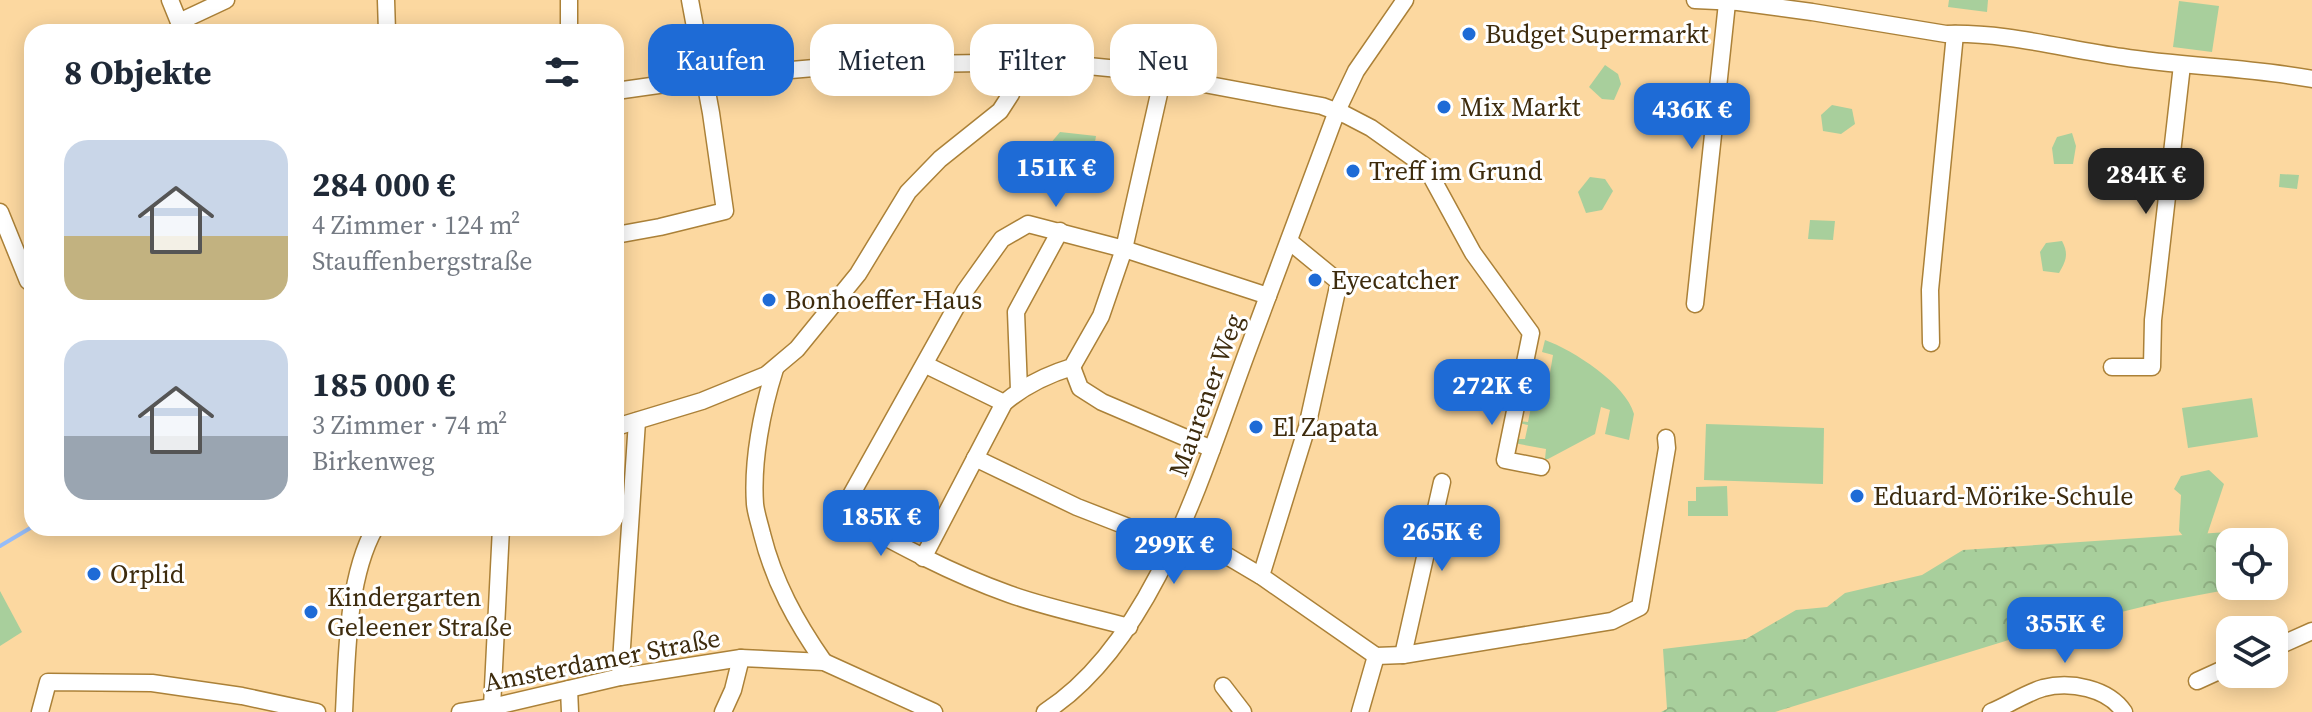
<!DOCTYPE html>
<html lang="de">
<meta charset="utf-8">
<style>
body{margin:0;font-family:"Source Serif 4",serif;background:#f2f2f3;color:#1f2937;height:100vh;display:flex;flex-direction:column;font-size:30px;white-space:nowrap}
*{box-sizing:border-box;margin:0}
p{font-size:26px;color:#747a83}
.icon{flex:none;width:44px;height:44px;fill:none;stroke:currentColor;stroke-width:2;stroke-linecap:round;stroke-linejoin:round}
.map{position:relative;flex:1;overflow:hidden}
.side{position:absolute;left:24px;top:24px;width:600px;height:512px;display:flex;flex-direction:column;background:#fff;border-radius:24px;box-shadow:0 4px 20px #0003}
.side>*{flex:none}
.guide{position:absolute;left:648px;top:24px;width:760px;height:72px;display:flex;gap:16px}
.controls{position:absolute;left:2216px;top:528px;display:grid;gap:16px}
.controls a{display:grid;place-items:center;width:72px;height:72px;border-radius:16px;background:#fff;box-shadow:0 4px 20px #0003;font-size:40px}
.price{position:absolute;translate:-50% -68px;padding:0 18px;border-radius:16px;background:#1e6bd6;color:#fff;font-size:26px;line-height:52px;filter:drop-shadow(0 2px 4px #0008)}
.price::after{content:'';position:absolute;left:50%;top:48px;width:24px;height:18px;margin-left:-12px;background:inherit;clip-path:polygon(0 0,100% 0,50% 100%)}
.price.current{background:#222;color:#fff}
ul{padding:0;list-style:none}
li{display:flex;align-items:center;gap:24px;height:200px;padding:0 40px}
li span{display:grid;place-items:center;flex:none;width:224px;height:160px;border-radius:24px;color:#555}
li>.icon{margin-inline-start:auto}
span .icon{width:96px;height:96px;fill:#fffc;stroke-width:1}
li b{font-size:34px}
h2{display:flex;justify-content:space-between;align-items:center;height:96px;padding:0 40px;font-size:34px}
.chip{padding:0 28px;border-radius:24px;background:#fff;box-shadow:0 4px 20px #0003;font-size:28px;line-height:72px}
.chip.current{background:#1e6bd6;color:#fff}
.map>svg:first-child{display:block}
</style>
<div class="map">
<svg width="2312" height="712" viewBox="0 0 2312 712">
<defs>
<pattern id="forest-crowns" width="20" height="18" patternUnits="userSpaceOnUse" patternTransform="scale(2)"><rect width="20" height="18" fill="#a8cf9c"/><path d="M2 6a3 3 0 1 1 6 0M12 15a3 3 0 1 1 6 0" fill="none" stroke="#92b285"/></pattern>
</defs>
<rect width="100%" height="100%" fill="#fcd8a0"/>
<g fill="#a8cf9c">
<path d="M 1949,0 L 1988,0 L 1987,12 L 1948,7 Z"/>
<path d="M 2179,1 L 2219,6 L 2212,52 L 2173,47 Z"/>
<path d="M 1605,65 L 1618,74 L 1621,84 L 1614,100 L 1602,99 L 1589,87 Z"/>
<path d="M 1832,105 L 1852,109 L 1855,124 L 1841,134 L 1823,131 L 1821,115 Z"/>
<path d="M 1060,132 L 1096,136 L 1088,184 L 1053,176 L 1061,162 L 1050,144 Z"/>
<path d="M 2072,133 L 2076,146 L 2073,164 L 2054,164 L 2052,148 L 2057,137 Z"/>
<path d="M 2280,174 L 2299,175 L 2297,189 L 2279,187 Z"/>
<path d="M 1590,177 L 1605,179 L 1613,191 L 1602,210 L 1586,213 L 1578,192 Z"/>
<path d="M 1810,220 L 1835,221 L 1833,240 L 1808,239 Z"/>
<path d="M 2062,241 C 2069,254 2066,261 2059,273 L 2043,271 L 2040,252 L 2046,243 Z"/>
<path d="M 1545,340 C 1573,350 1626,384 1634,414 L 1629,440 L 1605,434 L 1610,410 L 1601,407 L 1595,434 L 1548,459 L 1545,459 L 1546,449 L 1514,443 L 1515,439 L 1525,439 L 1528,425 L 1518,423 L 1518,421 L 1528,422 L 1531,407 L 1522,405 L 1523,402 L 1532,403 L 1534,388 L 1525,383 L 1535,384 L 1538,371 L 1550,373 L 1553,355 L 1542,352 Z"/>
<path d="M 2252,398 L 2258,437 L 2188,448 L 2182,408 Z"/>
<path d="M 1706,424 L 1824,428 L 1823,484 L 1704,480 Z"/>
<path d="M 2209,470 L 2224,484 L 2207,535 L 2184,537 L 2179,531 L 2181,495 L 2174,489 L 2181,476 Z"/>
<path d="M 1727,486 L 1728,516 L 1688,516 L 1688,501 L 1696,501 L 1696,487 Z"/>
<path d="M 0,591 L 22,632 L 0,646 Z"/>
</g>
<path fill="url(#forest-crowns)" d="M 2272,529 L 2272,542 L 2230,542 L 2230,586 L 2247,586 L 2162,602 L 2012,639 L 1775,712 L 1661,712 L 1667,709 L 1663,649 L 1746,639 L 1796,610 L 1827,607 L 1845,593 L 1922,575 L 1963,550 Z"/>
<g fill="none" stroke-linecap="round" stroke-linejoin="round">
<path stroke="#95bcf8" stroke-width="4" d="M 0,546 L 32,527"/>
<g stroke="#ab8138" stroke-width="19">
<g id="minor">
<path d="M 170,0 L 183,32"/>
<path d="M 386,0 L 387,32"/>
<path d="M 569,0 L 569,32"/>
<path d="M 1695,0 L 1738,2 L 1812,12 L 1946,34 C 2006,32 2064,49 2122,57 C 2185,67 2249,67 2312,79"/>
<path d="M 179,22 L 226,0"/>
<path d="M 616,91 L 722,76 L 849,65 L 1047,62 L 1129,70 L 1322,106 L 1346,115 L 1371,128 L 1426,167 L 1473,253 L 1531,333 L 1505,460 L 1541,467"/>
<path d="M 0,212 L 28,281 L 32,280"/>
<path d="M 616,235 L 660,227 L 725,211 L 711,113 L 690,0"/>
<path d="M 1695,304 L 1727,3"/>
<path d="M 1931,343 L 1930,290 L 1955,34"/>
<path d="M 926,365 L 1004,403"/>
<path d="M 1072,367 L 1080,388 L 1102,402 L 1212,449"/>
<path d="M 2112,367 L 2152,367 L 2153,320 L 2182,65"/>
<path d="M 775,369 C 762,410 752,461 755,504 C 756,514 760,525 762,534 C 774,582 796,622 824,662"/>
<path d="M 1019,390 L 1016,312 L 1060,231"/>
<path d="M 616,427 L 702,401 L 766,375 L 797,349 L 858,274 L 908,192 L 940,159 L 1000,111 L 1011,94 L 1015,61"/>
<path d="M 975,458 L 1077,507 L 1172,544"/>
<path d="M 1180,528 L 1261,576 L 1376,656 L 1403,655 L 1612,621 L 1640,607 L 1667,448 L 1666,438"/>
<path d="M 923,558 L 1004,403 C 1025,385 1046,375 1072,367 L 1101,316 L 1124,249 L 1163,76"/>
<path d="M 1261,576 L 1307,427 L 1339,282 L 1289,241"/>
<path d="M 1129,627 C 1089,616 1048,608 1009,594 C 950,573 895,543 841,513 L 965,291 L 1002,239 L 1028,224 L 1124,249 L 1268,296"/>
<path d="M 2274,648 L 2312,631"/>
<path d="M 1403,655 L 1442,482"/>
<path d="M 620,677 L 637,421"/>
<path d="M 2197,681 L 2230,666"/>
<path d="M 1223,686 L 1243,712"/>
<path d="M 569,689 L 570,712"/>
<path d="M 492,707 L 501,528"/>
<path d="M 40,712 L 48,682 L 152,683 L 242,696 L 317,712"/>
<path d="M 344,712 C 347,655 347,578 375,528"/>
<path d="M 460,712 L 492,707 L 620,677 L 741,658 L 824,662 L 934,712"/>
<path d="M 723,712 L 733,690 L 741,658"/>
<path d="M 1045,712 C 1154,642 1203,471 1246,355 C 1276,273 1307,192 1337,111 L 1356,71 L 1405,0"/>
<path d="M 1360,712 L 1376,656"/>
<path d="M 1991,712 C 2008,705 2026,693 2043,688 C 2070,681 2108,688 2124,712"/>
</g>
</g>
<use href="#minor" stroke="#fff" stroke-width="16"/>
</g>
<g fill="#1e6bd6" stroke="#fff" stroke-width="3">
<circle cx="1469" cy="34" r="8"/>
<circle cx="1444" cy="107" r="8"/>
<circle cx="1353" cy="171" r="8"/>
<circle cx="1315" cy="280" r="8"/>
<circle cx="769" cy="300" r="8"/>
<circle cx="1256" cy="427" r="8"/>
<circle cx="1857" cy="496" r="8"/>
<circle cx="94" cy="574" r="8"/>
<circle cx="311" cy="612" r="8"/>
</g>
<g text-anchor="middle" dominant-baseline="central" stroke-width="6" stroke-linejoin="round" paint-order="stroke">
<g font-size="26" fill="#3d2b0d" stroke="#fff" text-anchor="start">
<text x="1485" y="34">Budget Supermarkt</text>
<text x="1460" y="107">Mix Markt</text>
<text x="1369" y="171">Treff im Grund</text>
<text x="1331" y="280">Eyecatcher</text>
<text x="785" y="300">Bonhoeffer-Haus</text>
<text x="1272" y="427">El Zapata</text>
<text x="1873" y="496">Eduard-Mörike-Schule</text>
<text x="110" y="574">Orplid</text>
<text x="327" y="597">Kindergarten<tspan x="327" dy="30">Geleener Straße</tspan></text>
</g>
<g font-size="26" fill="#3d2b0d" stroke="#fff">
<text transform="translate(1206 395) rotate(-70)">Maurener Weg</text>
<text transform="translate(602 660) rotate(-11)">Amsterdamer Straße</text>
</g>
</g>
</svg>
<div class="controls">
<a><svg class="icon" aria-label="locate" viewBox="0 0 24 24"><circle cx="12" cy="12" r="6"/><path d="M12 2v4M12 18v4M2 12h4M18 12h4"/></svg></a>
<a><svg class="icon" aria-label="layers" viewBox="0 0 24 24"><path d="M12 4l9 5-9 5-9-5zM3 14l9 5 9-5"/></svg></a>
</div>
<b class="price" style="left:1692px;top:151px">436K €</b>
<b class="price" style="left:1056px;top:209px">151K €</b>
<b class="price current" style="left:2146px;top:216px">284K €</b>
<b class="price" style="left:1492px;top:427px">272K €</b>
<b class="price" style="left:881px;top:558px">185K €</b>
<b class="price" style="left:1442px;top:573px">265K €</b>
<b class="price" style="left:1174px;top:586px">299K €</b>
<b class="price" style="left:2065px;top:665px">355K €</b>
<div class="guide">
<a class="chip current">Kaufen</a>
<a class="chip">Mieten</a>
<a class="chip">Filter</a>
<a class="chip">Neu</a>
</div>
<section class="side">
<h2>8 Objekte<svg class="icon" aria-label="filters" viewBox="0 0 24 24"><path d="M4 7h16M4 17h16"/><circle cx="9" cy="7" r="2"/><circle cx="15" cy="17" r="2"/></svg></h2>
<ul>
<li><span style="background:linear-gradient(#c9d6e8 60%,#c2b280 0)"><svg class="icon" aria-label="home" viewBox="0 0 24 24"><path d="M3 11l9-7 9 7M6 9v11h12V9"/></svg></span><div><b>284 000 €</b><p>4 Zimmer · 124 m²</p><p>Stauffenbergstraße</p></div></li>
<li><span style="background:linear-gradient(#c9d6e8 60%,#9aa5b1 0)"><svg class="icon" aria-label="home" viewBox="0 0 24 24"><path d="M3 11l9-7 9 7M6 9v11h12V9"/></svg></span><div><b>185 000 €</b><p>3 Zimmer · 74 m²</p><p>Birkenweg</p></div></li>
</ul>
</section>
</div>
